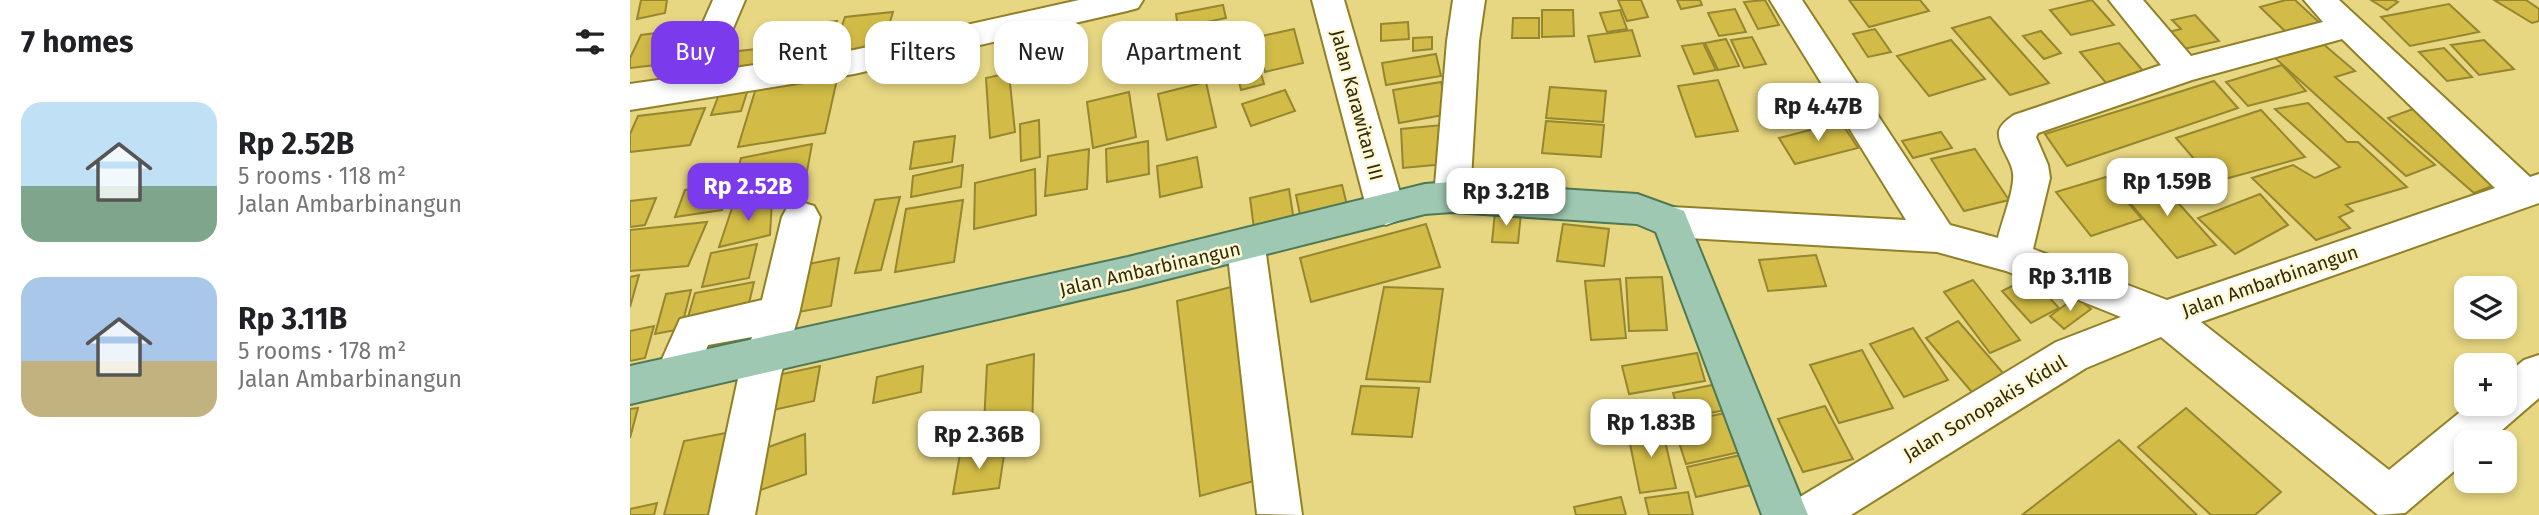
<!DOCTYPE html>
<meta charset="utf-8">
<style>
body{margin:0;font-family:"Fira Sans",sans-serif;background:#f2f2f2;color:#202124;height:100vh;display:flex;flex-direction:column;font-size:26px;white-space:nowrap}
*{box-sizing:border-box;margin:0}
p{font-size:23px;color:#757577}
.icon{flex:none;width:38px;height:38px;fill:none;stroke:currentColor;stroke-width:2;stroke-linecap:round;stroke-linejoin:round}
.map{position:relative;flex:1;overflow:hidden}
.side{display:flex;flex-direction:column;background:#fff;width:630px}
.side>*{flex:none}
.top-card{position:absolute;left:21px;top:21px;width:665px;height:63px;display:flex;gap:14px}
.tools{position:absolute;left:1824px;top:276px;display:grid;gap:14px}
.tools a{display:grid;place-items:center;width:63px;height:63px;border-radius:14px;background:#fff;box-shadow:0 4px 10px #0003;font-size:35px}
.price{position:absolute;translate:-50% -60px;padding:0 16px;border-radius:14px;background:#fff;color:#222;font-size:23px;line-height:46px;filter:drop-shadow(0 2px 4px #0008)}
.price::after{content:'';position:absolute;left:50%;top:42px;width:21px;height:16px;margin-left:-10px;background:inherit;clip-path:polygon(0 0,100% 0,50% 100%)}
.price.on{background:#7c3aed;color:#fff}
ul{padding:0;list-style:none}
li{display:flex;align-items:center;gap:21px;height:175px;padding:0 21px}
li span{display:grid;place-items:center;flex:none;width:196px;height:140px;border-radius:21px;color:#555}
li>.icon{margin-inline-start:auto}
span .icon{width:84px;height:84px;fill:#fffc;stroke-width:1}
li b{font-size:30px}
h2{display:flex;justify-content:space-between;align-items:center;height:84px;padding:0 21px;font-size:30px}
.chip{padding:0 24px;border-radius:21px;background:#fff;box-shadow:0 4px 10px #0003;font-size:24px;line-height:63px}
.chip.on{background:#7c3aed;color:#fff}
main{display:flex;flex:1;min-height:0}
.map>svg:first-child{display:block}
</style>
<main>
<section class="side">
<h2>7 homes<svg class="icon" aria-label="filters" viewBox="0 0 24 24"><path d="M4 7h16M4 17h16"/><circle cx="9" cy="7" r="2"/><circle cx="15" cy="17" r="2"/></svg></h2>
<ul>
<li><span style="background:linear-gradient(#bfe0f5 60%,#7fa58c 0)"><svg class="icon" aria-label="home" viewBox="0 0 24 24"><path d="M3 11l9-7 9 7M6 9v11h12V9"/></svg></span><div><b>Rp 2.52B</b><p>5 rooms · 118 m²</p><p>Jalan Ambarbinangun</p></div></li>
<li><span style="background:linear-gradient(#a9c7e8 60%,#c2b280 0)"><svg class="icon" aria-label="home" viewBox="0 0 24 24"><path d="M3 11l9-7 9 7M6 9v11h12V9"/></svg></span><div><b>Rp 3.11B</b><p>5 rooms · 178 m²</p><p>Jalan Ambarbinangun</p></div></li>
</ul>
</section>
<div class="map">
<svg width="1909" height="515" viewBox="0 0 1909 515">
<rect width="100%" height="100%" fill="#e7d782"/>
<g fill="#d2bc47" stroke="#96862f" stroke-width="2">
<path d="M 11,0 L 37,0 L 35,13 L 7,19 Z"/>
<path d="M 988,0 L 1011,0 L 1018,17 L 997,21 Z"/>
<path d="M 1047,0 L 1070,0 L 1072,5 L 1051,9 Z"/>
<path d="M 1135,0 L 1149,25 L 1128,29 L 1114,2 Z"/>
<path d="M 1219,0 L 1290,0 L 1299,11 L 1239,27 Z"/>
<path d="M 1462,0 L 1484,25 L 1441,35 L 1420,10 Z"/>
<path d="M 1656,0 L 1665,0 L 1691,24 L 1658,34 L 1630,7 Z"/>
<path d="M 1741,0 L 1764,0 L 1768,2 L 1757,10 Z"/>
<path d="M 1864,0 L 1896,0 L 1909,9 L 1909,21 L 1902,23 Z"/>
<path d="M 1819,4 L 1849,32 L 1780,46 L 1751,17 Z"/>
<path d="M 593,5 L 596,18 L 548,28 L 546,14 Z"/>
<path d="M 1105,9 L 1116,32 L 1089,36 L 1078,13 Z"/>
<path d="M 912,10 L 943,10 L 944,36 L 912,37 Z"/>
<path d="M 990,10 L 997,29 L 977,32 L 970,13 Z"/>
<path d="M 263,12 L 250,54 L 200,59 L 215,17 Z"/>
<path d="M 1565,15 L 1589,41 L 1541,52 L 1526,35 L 1551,29 L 1542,20 Z"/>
<path d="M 1360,17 L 1419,83 L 1380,95 L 1322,28 Z"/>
<path d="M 883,18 L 909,18 L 909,38 L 882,38 Z"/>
<path d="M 207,21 L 194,59 L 148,65 L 162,26 Z"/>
<path d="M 778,22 L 779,39 L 751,41 L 751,24 Z"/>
<path d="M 66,28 L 52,62 L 0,68 L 0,58 L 11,35 Z"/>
<path d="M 541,28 L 546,67 L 503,77 L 499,37 Z"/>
<path d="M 664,29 L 673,63 L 635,72 L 627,37 Z"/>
<path d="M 1245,29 L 1261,52 L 1238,57 L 1223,34 Z"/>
<path d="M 1002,30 L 1010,56 L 965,62 L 958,36 Z"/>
<path d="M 1411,31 L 1431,53 L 1414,59 L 1393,36 Z"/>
<path d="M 802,37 L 802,49 L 783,51 L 783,38 Z"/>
<path d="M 1122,37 L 1136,64 L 1114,68 L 1101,40 Z"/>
<path d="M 1096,39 L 1109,66 L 1088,70 L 1075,43 Z"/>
<path d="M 1321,40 L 1355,79 L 1299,96 L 1267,56 Z"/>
<path d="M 1854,40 L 1884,69 L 1849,75 L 1821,45 Z"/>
<path d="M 1073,43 L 1086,70 L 1064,74 L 1052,46 Z"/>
<path d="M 1489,43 L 1521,80 L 1482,90 L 1450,52 Z"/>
<path d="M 1692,43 L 1725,71 L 1705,77 L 1805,165 L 1776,176 L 1645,58 Z"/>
<path d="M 147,47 L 138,71 L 78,78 L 89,53 Z"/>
<path d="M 1814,48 L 1842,77 L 1817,81 L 1789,52 Z"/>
<path d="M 806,54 L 811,76 L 756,85 L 752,63 Z"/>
<path d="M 627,60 L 634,84 L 611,90 L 605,65 Z"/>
<path d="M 1652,65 L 1676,91 L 1618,106 L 1596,82 Z"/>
<path d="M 379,73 L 385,132 L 360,138 L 356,78 Z"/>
<path d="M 208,75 L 195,133 L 108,147 L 126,88 Z"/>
<path d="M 1088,80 L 1108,131 L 1066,137 L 1048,86 Z"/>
<path d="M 1584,81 L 1608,108 L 1437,166 L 1415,134 Z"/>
<path d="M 576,82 L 586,127 L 537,140 L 528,94 Z"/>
<path d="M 811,82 L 819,114 L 769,123 L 763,90 Z"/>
<path d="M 120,83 L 111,111 L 81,115 L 92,87 Z"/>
<path d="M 920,87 L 976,91 L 973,122 L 916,118 Z"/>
<path d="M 655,90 L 665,111 L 621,126 L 612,104 Z"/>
<path d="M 499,92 L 506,137 L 463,148 L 457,102 Z"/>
<path d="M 1678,103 L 1717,142 L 1728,142 L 1777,187 L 1716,205 L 1723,211 L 1709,217 L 1720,228 L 1686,240 L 1622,178 L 1663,165 L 1685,178 L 1710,167 L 1645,109 Z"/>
<path d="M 75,108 L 60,145 L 0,152 L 0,134 L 8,116 Z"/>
<path d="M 1786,108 L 1872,182 L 1844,193 L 1758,118 Z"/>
<path d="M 1631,110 L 1675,157 L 1584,182 L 1546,138 Z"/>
<path d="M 409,120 L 410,157 L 391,161 L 390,124 Z"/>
<path d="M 916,121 L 974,125 L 971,157 L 912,153 Z"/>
<path d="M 1211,122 L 1228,148 L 1165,164 L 1149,138 Z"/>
<path d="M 812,125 L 815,164 L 773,168 L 771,129 Z"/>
<path d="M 1311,132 L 1322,148 L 1283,158 L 1272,141 Z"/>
<path d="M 325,136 L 322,162 L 280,169 L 284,142 Z"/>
<path d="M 518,141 L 519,174 L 477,182 L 476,149 Z"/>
<path d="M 182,144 L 176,177 L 103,192 L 111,158 Z"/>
<path d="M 459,149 L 457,189 L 415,196 L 418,156 Z"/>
<path d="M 1345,149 L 1379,200 L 1334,211 L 1301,159 Z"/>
<path d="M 567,157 L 572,187 L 530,197 L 527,166 Z"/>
<path d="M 333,165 L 331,187 L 281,197 L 283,176 Z"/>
<path d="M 405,169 L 406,215 L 344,229 L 345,183 Z"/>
<path d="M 1476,177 L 1512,219 L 1461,236 L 1426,192 Z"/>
<path d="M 1525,177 L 1586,245 L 1547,258 L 1488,189 Z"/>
<path d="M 102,184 L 92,210 L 45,217 L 55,190 Z"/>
<path d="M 712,185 L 718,209 L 671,220 L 666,195 Z"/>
<path d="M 659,189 L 664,221 L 624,229 L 620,198 Z"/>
<path d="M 1630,194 L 1658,225 L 1605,254 L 1568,218 Z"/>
<path d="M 270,197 L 251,270 L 225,273 L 245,200 Z"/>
<path d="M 26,198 L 15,225 L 0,227 L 0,201 Z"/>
<path d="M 142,200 L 140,235 L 89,247 L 102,208 Z"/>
<path d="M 333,200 L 324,262 L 265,272 L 276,209 Z"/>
<path d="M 865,212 L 891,213 L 888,243 L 862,242 Z"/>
<path d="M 77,222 L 58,266 L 0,271 L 0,230 Z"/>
<path d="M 796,224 L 810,267 L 681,302 L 670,258 Z"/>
<path d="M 933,224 L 979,229 L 974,266 L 927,261 Z"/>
<path d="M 127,244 L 119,278 L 72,287 L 81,253 Z"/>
<path d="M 1186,255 L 1196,286 L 1138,291 L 1129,260 Z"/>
<path d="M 209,258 L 201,306 L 158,314 L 168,266 Z"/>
<path d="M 9,275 L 0,307 L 0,277 Z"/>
<path d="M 1032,277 L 1037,330 L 999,331 L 996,278 Z"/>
<path d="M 1400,277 L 1429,308 L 1401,323 L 1372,291 Z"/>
<path d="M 990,279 L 996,338 L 961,340 L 955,281 Z"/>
<path d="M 1343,280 L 1390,340 L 1360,353 L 1314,292 Z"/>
<path d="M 124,282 L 117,312 L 56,324 L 65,293 Z"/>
<path d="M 601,287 L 631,479 L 570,496 L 547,301 Z"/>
<path d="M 754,287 L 813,289 L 800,382 L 736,379 Z"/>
<path d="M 61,290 L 51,329 L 25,334 L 36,294 Z"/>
<path d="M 1446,297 L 1461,309 L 1434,329 L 1420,316 Z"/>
<path d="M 1328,321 L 1379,380 L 1346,397 L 1296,338 Z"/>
<path d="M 24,326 L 15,358 L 0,361 L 0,331 Z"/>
<path d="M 1283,328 L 1318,380 L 1274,397 L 1240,344 Z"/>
<path d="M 1232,350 L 1263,408 L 1209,423 L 1180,365 Z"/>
<path d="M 1067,353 L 1075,381 L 999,394 L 992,366 Z"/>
<path d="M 404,354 L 402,432 L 353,444 L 357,365 Z"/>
<path d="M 190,366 L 184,401 L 130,413 L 138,377 Z"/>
<path d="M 293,366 L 291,392 L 243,403 L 247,377 Z"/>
<path d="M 1092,383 L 1100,409 L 1051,419 L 1043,393 Z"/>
<path d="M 731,386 L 789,388 L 782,437 L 722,434 Z"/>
<path d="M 1195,406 L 1223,459 L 1173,472 L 1148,419 Z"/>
<path d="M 8,408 L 0,438 L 0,409 Z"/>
<path d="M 1556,408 L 1651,492 L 1625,515 L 1581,515 L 1508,447 Z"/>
<path d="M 1100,412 L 1114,451 L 1056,464 L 1043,424 Z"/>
<path d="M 1031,424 L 1046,488 L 1010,493 L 997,429 Z"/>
<path d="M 111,430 L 88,515 L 34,515 L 54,441 Z"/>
<path d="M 175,434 L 176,474 L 119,494 L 119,454 Z"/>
<path d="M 1489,440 L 1567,515 L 1392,515 Z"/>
<path d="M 375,448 L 369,488 L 323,494 L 330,454 Z"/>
<path d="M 1115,454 L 1126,484 L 1066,497 L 1057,467 Z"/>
<path d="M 1058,492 L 1063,515 L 1019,515 L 1015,498 Z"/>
<path d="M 991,497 L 996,515 L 946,515 L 944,507 Z"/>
<path d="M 27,503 L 24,515 L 0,515 L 0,509 Z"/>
</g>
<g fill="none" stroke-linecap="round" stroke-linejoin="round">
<g stroke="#908027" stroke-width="4">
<g id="minor">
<path d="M 83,0 L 115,0 L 85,71 L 224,50 L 449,0 L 513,0 L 508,8 L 497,11 L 224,74 L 0,110 L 0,84 L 49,77 Z"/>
<path d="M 682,0 L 714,0 L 775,210 L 769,220 L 756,225 L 743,220 L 737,210 Z"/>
<path d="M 823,0 L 855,0 L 849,41 L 840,197 L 835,207 L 822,212 L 809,207 L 804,197 L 817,41 Z"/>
<path d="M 1140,0 L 1172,0 L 1320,225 L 1368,238 C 1372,221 1385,189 1383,173 C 1382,160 1367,145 1369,131 C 1371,124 1378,119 1384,115 L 1531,65 L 1479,0 L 1513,0 L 1561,56 L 1693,22 L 1674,0 L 1709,0 L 1900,177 L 1909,174 L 1909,203 L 1571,322 L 1759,470 L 1840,404 L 1874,404 L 1874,376 L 1894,360 L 1909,355 L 1909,398 L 1857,443 L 1836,443 L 1836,461 L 1775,513 L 1748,515 L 1531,337 L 1456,368 L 1221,515 L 1158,515 L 1165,500 L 1426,342 L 1491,317 L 1376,271 L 1307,252 L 1041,237 L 1028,233 L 1022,222 L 1028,211 L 1041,207 L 1276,220 ZM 1712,39 L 1865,188 L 1537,300 L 1403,249 L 1420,178 L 1418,165 L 1406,137 L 1408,133 L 1562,80 Z"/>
<path d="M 171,202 L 184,206 L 190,217 L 169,314 L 151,374 L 125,515 L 79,515 L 109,374 L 122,337 L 78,345 L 61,388 L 46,393 L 31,388 L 25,375 L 50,319 L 132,300 L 152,217 L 158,206 Z"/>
<path d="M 616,231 L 630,236 L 635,247 L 672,515 L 627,514 L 597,247 L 602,236 Z"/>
</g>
</g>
<g stroke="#4e7954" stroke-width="4">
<path id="major" d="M 822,182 L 1007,194 L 1054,211 L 1178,515 L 1132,515 L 1026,232 L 1007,224 L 822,212 L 795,214 L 498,289 L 0,404 L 0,366 L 498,257 L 795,184 Z"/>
</g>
<use href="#minor" fill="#fff" fill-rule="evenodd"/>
<use href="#major" fill="#9ec8b2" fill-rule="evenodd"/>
</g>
<g text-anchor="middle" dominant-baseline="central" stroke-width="5" stroke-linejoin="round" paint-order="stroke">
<g font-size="19" fill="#312a05" stroke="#fef8d7">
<text transform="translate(727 105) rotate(75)">Jalan Karawitan III</text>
<text transform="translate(520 269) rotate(-13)">Jalan Ambarbinangun</text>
<text transform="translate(1640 281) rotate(-19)">Jalan Ambarbinangun</text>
<text transform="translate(1355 408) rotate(-31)">Jalan Sonopakis Kidul</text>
</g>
</g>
</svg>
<div class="tools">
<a><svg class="icon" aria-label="layers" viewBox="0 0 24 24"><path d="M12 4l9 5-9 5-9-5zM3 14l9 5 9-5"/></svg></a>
<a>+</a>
<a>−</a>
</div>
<b class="price" style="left:1188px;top:143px">Rp 4.47B</b>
<b class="price" style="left:1537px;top:218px">Rp 1.59B</b>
<b class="price on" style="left:118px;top:223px">Rp 2.52B</b>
<b class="price" style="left:876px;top:228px">Rp 3.21B</b>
<b class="price" style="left:1440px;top:313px">Rp 3.11B</b>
<b class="price" style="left:1021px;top:459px">Rp 1.83B</b>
<b class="price" style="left:349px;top:471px">Rp 2.36B</b>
<div class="top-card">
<a class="chip on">Buy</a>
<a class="chip">Rent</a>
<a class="chip">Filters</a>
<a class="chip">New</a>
<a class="chip">Apartment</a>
</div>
</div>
</main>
